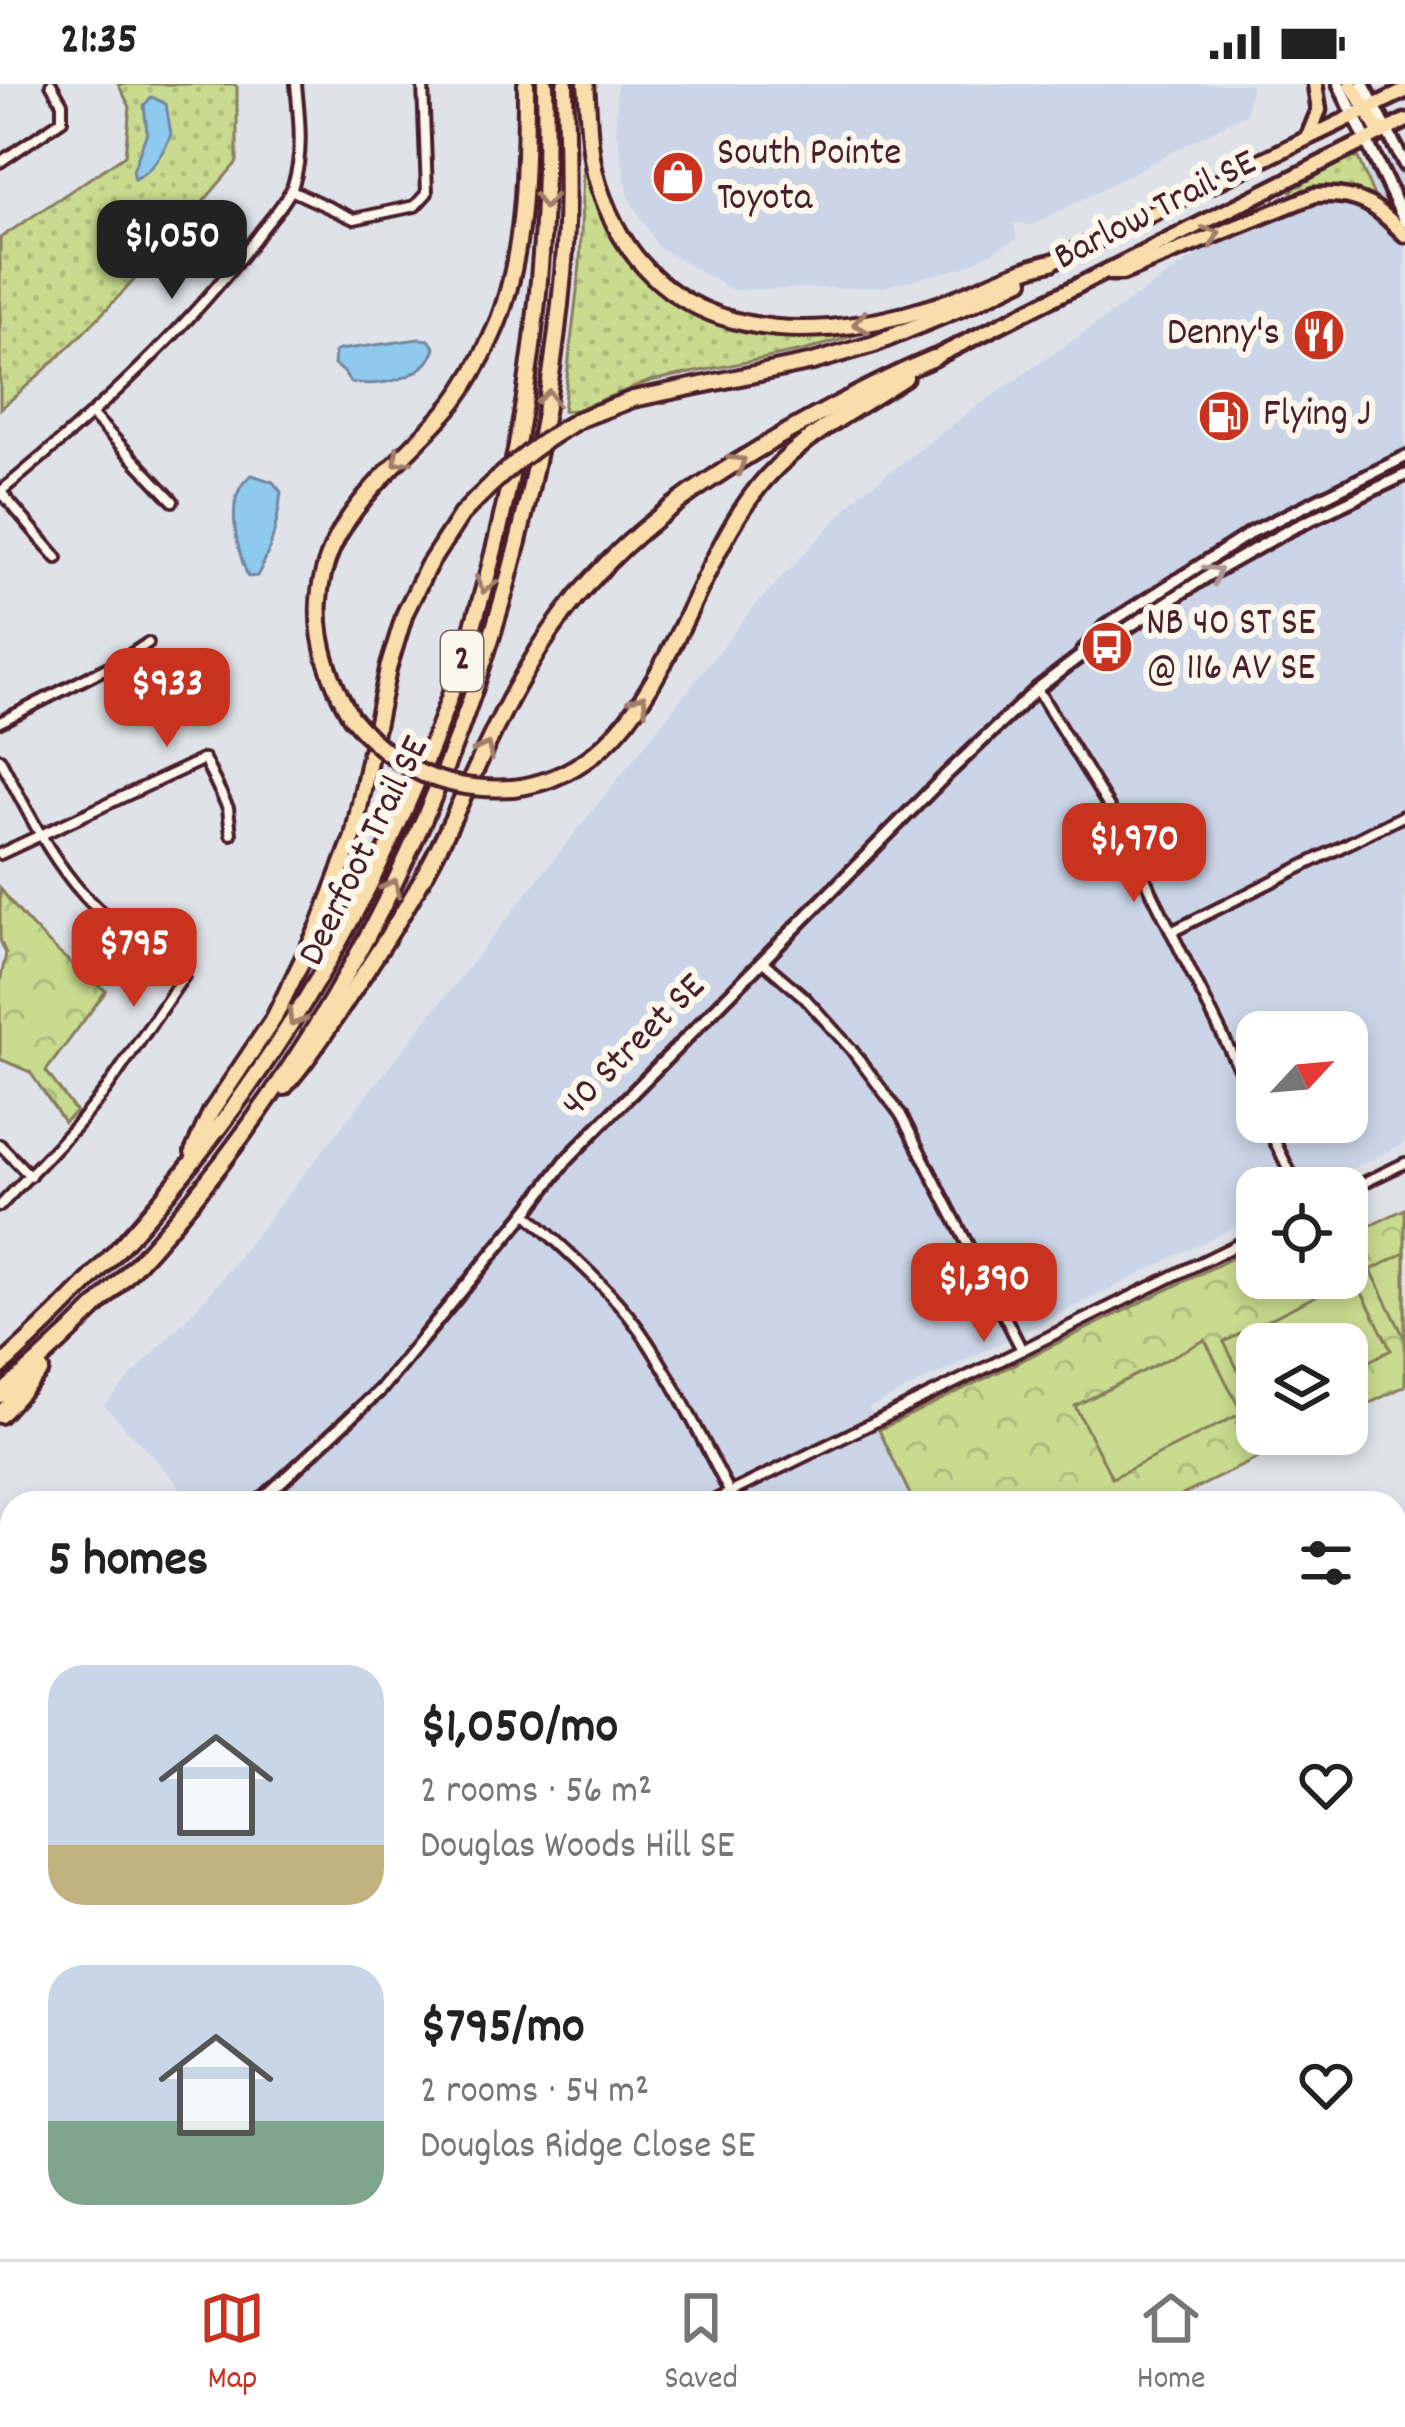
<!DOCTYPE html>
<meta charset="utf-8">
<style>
body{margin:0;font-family:Dekko,sans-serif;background:#f6f6f6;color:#222;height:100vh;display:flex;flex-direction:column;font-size:45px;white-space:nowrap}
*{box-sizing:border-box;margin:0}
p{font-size:39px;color:#767676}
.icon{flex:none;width:66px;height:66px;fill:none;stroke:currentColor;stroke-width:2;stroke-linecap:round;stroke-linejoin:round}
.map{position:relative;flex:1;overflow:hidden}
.details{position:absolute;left:0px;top:1407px;width:1407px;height:768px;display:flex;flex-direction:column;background:#fff;border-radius:36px 36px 0 0;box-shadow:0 6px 18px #0003}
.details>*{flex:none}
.needle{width:78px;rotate:64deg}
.buttons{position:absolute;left:1236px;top:927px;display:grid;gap:24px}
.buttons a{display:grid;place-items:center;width:132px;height:132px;border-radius:24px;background:#fff;box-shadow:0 6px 18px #0003;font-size:60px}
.price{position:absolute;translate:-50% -102px;padding:0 27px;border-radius:24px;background:#c8321e;color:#fff;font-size:39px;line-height:78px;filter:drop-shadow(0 3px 6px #0008)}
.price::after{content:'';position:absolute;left:50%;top:72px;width:36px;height:27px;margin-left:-18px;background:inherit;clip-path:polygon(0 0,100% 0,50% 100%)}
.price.selected{background:#222;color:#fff}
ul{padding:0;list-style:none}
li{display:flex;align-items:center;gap:36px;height:300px;padding:0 48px}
li span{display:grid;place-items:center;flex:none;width:336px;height:240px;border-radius:36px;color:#555}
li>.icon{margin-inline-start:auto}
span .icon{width:144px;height:144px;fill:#fffc;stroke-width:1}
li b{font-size:51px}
h2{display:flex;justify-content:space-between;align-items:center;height:144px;padding:0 48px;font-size:51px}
.status{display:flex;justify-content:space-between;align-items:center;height:84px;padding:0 60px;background:#fff;direction:ltr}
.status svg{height:33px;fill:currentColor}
.tab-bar{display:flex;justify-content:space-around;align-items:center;height:168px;border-top:3px solid #e0e0e0;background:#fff;font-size:33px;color:#767676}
.tab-bar a{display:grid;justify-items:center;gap:6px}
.tab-bar .selected{color:#c8321e}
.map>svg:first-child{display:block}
</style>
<div class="status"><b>21:35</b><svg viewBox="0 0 49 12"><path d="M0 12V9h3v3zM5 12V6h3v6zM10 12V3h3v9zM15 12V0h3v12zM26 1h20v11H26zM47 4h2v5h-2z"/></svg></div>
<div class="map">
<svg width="1405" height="2175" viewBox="0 0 1405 2175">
<defs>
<pattern id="grass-dots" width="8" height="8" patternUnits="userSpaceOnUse" patternTransform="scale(3)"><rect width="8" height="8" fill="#c8db8f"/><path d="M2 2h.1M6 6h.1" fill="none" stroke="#adbc7c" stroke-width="1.8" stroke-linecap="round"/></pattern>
<pattern id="forest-crowns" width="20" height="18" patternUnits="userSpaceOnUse" patternTransform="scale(3)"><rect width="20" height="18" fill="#c8db8f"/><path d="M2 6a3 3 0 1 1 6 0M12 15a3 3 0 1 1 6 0" fill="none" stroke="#adbc7c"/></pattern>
</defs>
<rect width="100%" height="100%" fill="#dfe3e9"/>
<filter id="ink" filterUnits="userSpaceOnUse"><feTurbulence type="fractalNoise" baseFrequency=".00833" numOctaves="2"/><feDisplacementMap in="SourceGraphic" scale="24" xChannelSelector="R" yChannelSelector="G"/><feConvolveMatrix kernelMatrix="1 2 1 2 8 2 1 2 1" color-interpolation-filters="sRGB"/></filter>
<g filter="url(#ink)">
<g fill="#cbd5e7" fill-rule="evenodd">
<path d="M 617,0 L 1251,0 L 1247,29 L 1033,141 L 1014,139 L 1017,155 L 965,183 L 883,203 L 731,206 L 658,163 L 629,114 L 616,44 Z"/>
<path d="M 1405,66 L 1405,1059 L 1314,1104 L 1257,1104 L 1257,1132 L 869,1324 L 914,1419 L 196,1419 L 104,1321 L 205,1215 L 754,523 L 860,410 L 979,321 L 1194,173 ZM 1257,948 L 1347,948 L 1347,1038 L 1257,1038 Z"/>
</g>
<g fill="url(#grass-dots)" stroke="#897d5d" stroke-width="3">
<path d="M 118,0 L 234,0 L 237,3 L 237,78 C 163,166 89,251 0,325 L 0,154 L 125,71 L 130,23 Z"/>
<path d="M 1350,74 L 1358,74 L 1374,112 L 1326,104 L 1293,110 L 1291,106 Z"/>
<path d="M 587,78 L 601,126 L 623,165 L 648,194 L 711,234 L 865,244 L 866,248 L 807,266 L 650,297 L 576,326 L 563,327 L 580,181 L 583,79 Z"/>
</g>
<g fill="url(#forest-crowns)" stroke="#897d5d" stroke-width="3">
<path d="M 0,804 C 30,845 65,876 106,907 L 46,987 L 76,1028 L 64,1038 L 30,988 L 0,975 L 0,898 L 6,870 L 0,856 Z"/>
<path d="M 1405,1125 L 1405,1302 L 1347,1330 L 1347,1260 L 1257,1260 L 1257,1350 L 1307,1350 L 1166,1419 L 914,1419 L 879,1346 L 1257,1162 L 1257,1194 L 1347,1194 L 1347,1153 Z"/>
</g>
<g fill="#c8db8f" stroke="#897d5d" stroke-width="3">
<path d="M 1405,1169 L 1405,1255 L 1371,1186 Z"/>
<path d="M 1354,1193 L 1391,1266 L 1347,1288 L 1347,1260 L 1257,1260 L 1257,1324 L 1224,1258 Z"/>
<path d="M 1205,1256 L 1242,1329 L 1112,1394 L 1075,1322 Z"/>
</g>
<g fill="#8ecaee" stroke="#7386a0" stroke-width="3">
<path d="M 152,13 L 166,20 L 171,50 C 164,68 151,88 134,95 L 133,87 L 147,48 L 144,21 Z"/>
<path d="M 419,255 L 429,256 L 435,264 C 426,295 378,304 350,298 L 344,288 L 334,281 L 335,268 L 339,266 Z"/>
<path d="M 252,391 L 273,398 L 281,408 C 278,437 272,466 257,492 L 248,493 C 237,466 222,410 252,391 Z"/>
</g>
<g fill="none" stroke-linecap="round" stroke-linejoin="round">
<g stroke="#4a1f2b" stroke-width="16">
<g id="minor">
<path d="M 0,78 L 62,36 L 62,19 L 51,0"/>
<path d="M 291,106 L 354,135 L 415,122 L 427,109 L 423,0"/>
<path d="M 92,331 L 173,417"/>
<path d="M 0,408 C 94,331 189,245 261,147 C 272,133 287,117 293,101 C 304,69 299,33 296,0"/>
<path d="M 1,408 L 57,474"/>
<path d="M 1037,605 L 1112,728 L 1257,1021"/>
<path d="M 0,638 L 122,576 L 148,559"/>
<path d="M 0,675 C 47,765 80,837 180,877 L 184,892 L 106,1006 L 76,1042 L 0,1122"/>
<path d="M 0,770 L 204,675 L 228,724 L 231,750"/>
<path d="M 1171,848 L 1405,731"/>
<path d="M 762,877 L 804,913 L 851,965 L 901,1031 L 1022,1266"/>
<path d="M 1265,1038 L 1298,1104"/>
<path d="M 0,1061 L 30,1092"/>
<path d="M 1347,1107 L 1405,1079"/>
<path d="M 526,1129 C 564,1165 607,1201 638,1244 C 674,1295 701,1354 730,1409"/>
<path d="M 709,1419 L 1257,1151"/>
</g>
</g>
<g stroke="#4a1f2b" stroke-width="18">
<g id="tertiary">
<path d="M 1082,568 L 1105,542 L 1252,448 L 1405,373"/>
<path d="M 258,1419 L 380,1306 L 526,1129 L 567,1075 L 946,691 L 1037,605 L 1079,573 L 1112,554 L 1209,491 L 1289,446 L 1405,391"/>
<path d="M 12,1725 C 0,1778 0,1832 12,1885"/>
</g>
</g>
<g stroke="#4a1f2b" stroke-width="20">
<g id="secondary">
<path d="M 1339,0 L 1405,137"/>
<path d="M 1363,0 L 1405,81"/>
</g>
</g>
<g stroke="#4a1f2b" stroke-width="21">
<g id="primary">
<path d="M 1351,0 L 1376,43 L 1387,46"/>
<path d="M 1309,50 L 1319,26 L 1315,0"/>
<path d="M 1052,178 L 1405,7"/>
<path d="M 1110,189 L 1122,189 L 1315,111 C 1360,108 1375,121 1405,151"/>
<path d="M 934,274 L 1405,37"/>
</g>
</g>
<g stroke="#4a1f2b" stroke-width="22">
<g id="motorway">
<path d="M 586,0 C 589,33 588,68 598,100 C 648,256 797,266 932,223 C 973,210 1010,187 1052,178"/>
<path d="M 580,335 L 633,315 L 813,278 L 874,260 L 973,219 L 1021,196"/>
<path d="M 351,633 C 306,555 305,482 366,412 C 393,379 427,351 454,318 C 469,298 481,276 491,254 C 526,180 526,81 526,0"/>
<path d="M 513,704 C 655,688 681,505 753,410 C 791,358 851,328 905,293"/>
<path d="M 284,1003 C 312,971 334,935 358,899 C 388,853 418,807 442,757 C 470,700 494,640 527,585 C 592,472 678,412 787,348 C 835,321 883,295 934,274"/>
<path d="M 193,1068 L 211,1028 L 274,934 L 320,840 L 353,753 L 388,585 L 405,529 L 428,482 L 461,431"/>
<path d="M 0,1283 C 368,950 557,495 545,0"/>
<path d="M 0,1311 C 330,1034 525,615 563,190 C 569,127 566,63 565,0"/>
<path d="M 0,1331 L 41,1286"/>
</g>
</g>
<use href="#minor" stroke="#fbf7ec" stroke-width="8"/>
<use href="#tertiary" stroke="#fbf7ec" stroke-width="9"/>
<use href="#secondary" stroke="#fbf7ec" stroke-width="10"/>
<use href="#primary" stroke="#f9ddab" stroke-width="12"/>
<use href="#motorway" stroke="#f9ddab" stroke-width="14"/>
<g stroke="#4a1f2b" stroke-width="22" stroke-linecap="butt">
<g id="motorway-bridge">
<path d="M 461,431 C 497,393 533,361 580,335"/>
<path d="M 351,633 C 395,686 445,708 513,704"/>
</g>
</g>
<use href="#motorway-bridge" stroke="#f9ddab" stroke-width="14"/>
</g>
<defs><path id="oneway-chevron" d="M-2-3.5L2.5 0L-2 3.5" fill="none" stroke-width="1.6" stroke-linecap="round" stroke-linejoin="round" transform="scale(3)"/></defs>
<g stroke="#a27e6b">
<use href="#oneway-chevron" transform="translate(545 117) rotate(92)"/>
<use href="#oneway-chevron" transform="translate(1212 151) rotate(-22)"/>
<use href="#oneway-chevron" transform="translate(861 239) rotate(170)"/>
<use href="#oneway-chevron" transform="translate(548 314) rotate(-82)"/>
<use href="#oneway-chevron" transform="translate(400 375) rotate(134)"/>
<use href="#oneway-chevron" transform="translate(738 379) rotate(-32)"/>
<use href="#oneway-chevron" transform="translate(485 501) rotate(105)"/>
<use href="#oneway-chevron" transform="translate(640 618) rotate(-56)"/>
<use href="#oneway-chevron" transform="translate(485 666) rotate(-64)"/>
<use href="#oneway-chevron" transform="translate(392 803) rotate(-64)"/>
<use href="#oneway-chevron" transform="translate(295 934) rotate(122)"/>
</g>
<use stroke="#ab9695" href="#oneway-chevron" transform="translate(1214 489) rotate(-31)"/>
</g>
<defs>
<g id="shop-disc" transform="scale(2.7)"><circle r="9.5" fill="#c8321e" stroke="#fbf7ec"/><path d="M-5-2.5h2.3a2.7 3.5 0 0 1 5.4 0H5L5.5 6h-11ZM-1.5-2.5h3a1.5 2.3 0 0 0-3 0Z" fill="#fff"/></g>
<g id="restaurant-disc" transform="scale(2.7)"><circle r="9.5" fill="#c8321e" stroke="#fbf7ec"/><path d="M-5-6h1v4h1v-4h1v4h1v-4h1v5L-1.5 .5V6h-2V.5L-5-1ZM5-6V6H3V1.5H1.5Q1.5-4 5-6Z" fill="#fff"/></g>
<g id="fuel-disc" transform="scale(2.7)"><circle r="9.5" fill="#c8321e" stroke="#fbf7ec"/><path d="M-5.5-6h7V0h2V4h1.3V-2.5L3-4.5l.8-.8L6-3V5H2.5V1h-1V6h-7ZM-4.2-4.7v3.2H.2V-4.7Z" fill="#fff"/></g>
<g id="bus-disc" transform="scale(2.7)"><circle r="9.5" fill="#c8321e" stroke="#fbf7ec"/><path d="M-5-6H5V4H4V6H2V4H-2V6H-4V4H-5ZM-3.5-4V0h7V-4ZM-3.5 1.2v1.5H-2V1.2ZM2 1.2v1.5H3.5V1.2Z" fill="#fff"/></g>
</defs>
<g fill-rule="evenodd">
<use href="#shop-disc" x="678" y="93"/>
<use href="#restaurant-disc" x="1319" y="251"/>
<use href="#fuel-disc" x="1224" y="332"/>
<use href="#bus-disc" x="1107" y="563"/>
</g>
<g text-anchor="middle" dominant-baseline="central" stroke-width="12" stroke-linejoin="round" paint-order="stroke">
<rect fill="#fbf7ec" stroke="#7f6065" stroke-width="3" x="441" y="547" width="42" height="60" rx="9"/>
<g font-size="36" font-weight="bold" fill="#4a1f2b">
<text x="462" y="577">2</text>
</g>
<g font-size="39" fill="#4a1f2b" stroke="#fbf7ec" text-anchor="start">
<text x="717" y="71">South Pointe<tspan x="717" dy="45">Toyota</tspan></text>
<text x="1280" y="251" text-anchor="end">Denny's</text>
<text x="1263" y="332">Flying J</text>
<text x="1146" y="541">NB 40 ST SE<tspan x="1146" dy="45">@ 116 AV SE</tspan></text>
</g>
<g font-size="39" fill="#4a1f2b" stroke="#fbf7ec">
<text transform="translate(1156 128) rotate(-27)">Barlow Trail SE</text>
<text transform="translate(366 768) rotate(-64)">Deerfoot Trail SE</text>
<text transform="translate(635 963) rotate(-45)">40 Street SE</text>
</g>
</g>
</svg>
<div class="buttons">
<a><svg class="needle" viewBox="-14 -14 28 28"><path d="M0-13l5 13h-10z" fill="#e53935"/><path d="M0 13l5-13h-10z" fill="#767676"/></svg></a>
<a><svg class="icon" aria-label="locate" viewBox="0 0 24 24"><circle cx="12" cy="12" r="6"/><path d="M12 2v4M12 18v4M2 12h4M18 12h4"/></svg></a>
<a><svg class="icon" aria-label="layers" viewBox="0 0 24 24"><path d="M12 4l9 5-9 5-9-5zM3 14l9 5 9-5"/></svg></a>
</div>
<b class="price selected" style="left:172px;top:218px">$1,050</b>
<b class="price" style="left:167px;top:666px">$933</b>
<b class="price" style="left:1134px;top:821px">$1,970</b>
<b class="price" style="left:134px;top:926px">$795</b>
<b class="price" style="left:984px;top:1261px">$1,390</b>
<section class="details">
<h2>5 homes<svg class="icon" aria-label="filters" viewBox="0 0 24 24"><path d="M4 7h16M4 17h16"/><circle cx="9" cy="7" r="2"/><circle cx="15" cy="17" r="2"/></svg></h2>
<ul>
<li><span style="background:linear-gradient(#c9d6e8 75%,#c2b280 0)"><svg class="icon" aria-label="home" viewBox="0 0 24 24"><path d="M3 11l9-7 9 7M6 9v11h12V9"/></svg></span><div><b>$1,050/mo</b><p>2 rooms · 56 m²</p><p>Douglas Woods Hill SE</p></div><svg class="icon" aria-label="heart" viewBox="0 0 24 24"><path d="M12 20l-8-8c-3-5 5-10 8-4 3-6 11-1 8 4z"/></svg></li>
<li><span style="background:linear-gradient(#c9d6e8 65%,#7fa58c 0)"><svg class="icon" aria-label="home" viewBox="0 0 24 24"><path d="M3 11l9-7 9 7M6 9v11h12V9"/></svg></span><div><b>$795/mo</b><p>2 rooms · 54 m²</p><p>Douglas Ridge Close SE</p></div><svg class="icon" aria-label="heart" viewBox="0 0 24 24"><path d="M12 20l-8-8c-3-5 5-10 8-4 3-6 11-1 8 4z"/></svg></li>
</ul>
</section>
</div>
<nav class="tab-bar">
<a class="selected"><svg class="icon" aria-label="map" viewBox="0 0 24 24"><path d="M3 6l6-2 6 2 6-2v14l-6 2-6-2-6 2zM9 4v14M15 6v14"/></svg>Map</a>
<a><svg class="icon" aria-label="saved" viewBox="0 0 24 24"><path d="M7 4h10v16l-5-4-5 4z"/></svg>Saved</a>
<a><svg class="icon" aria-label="home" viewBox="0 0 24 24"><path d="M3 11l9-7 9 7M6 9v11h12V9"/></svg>Home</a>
</nav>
